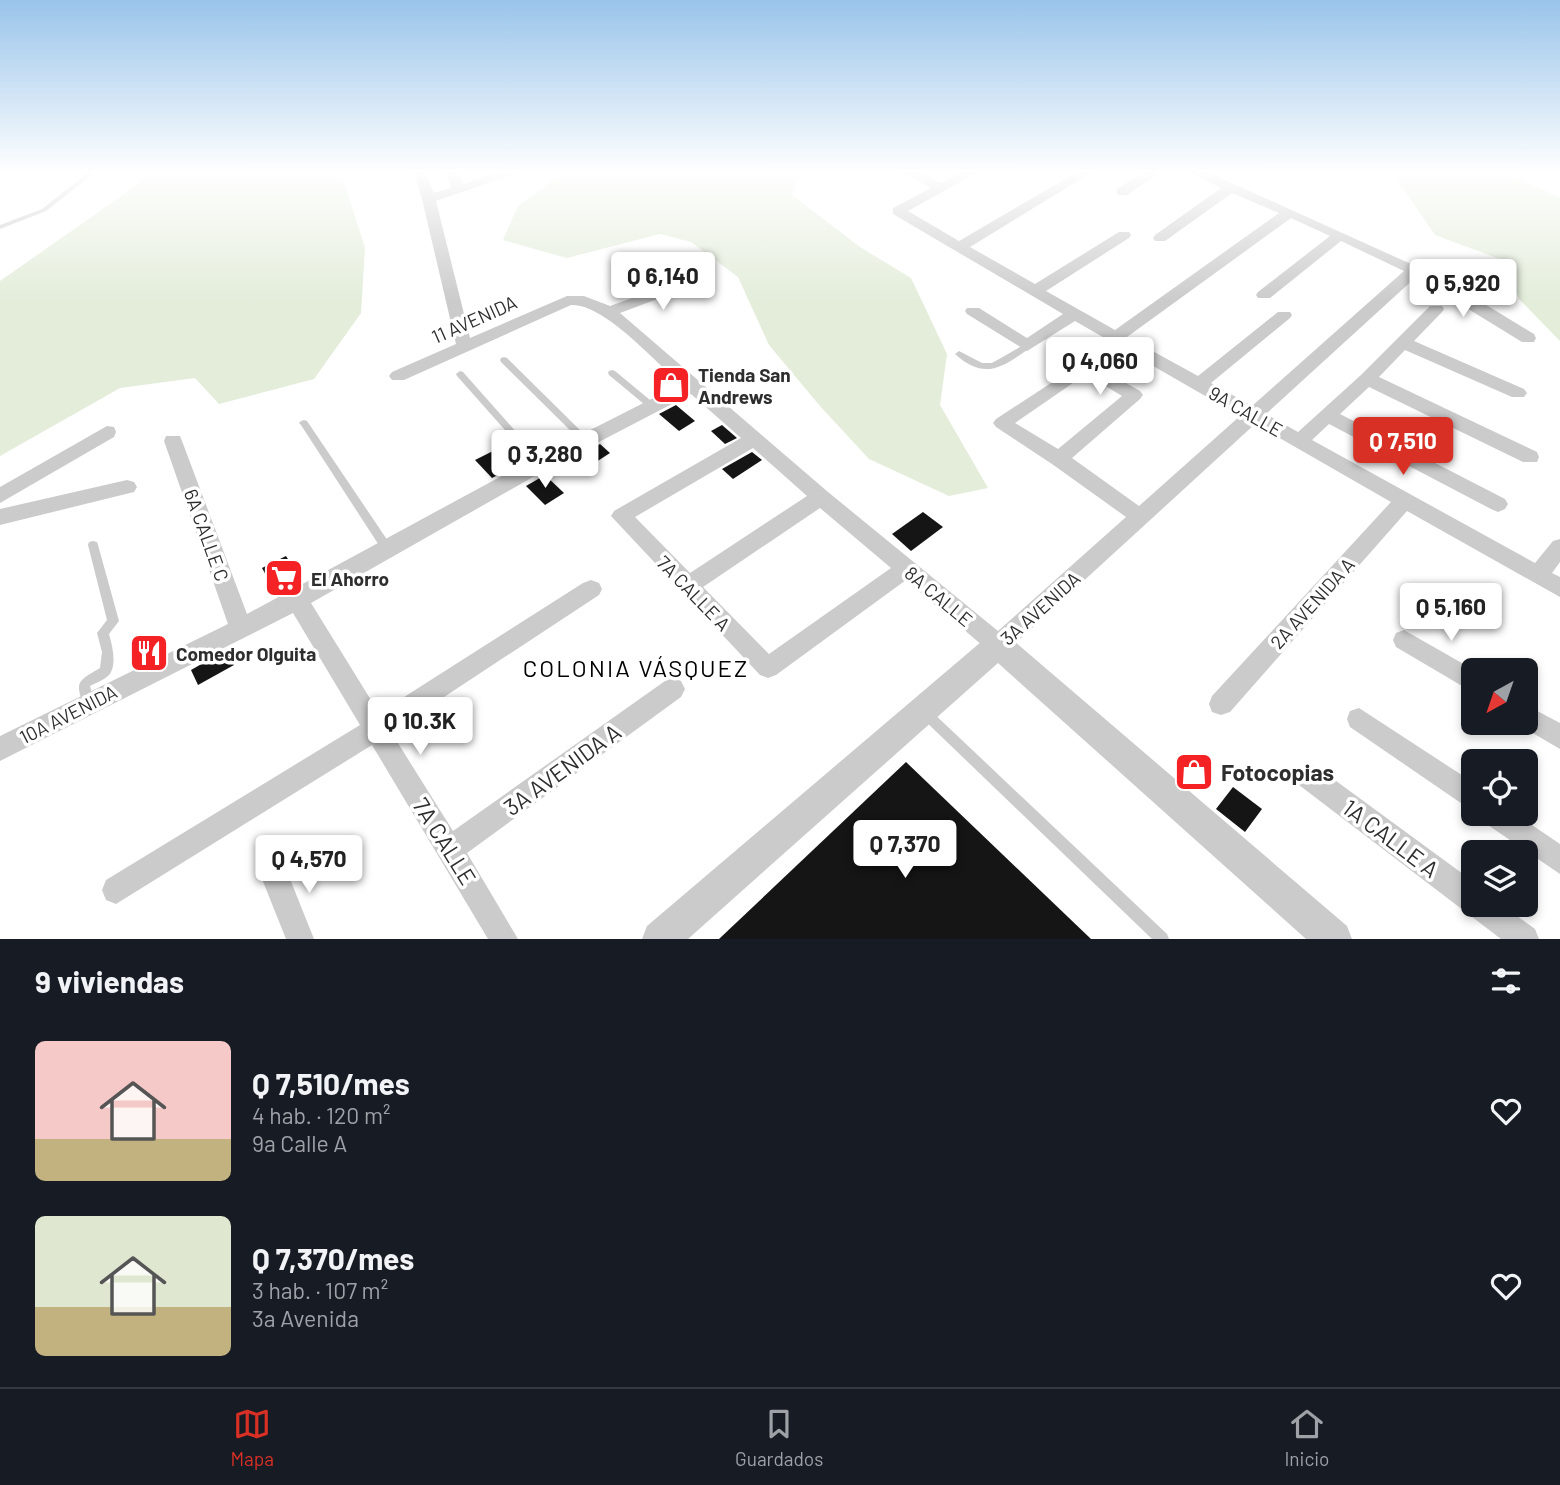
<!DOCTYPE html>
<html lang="es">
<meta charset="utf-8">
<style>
body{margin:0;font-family:Barlow,sans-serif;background:#242831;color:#f1f3f6;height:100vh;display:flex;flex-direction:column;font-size:26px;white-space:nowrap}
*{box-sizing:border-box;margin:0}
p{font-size:23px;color:#9ea1a6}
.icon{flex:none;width:38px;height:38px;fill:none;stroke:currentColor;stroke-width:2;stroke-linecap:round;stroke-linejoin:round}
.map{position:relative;height:939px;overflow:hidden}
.sheet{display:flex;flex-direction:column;background:#171b24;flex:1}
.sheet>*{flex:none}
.needle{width:46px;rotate:220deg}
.tools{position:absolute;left:1461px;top:658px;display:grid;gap:14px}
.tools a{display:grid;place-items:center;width:77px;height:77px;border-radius:10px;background:#171b24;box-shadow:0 4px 10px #0003;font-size:35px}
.price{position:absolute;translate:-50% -60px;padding:0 16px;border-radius:7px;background:#fff;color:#222;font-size:23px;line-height:46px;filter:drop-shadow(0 2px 4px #0008)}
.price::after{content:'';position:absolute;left:50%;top:42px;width:21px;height:16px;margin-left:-10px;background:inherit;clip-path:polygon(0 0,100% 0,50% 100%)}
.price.selected{background:#d93025;color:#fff}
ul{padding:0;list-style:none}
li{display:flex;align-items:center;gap:21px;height:175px;padding:0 35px}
li span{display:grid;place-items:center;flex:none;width:196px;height:140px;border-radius:10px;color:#555}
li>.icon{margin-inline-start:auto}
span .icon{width:84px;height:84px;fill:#fffc;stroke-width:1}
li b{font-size:30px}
h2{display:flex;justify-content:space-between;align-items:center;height:84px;padding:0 35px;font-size:30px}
.menu{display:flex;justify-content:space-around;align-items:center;height:98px;border-top:2px solid #363941;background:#171b24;font-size:19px;color:#9ea1a6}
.menu a{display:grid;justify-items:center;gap:4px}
.menu .selected{color:#d93025}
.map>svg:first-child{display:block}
</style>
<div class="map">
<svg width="1560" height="939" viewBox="0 0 1560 939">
<rect width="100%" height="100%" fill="#fff"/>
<g fill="#e3edda">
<path d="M 152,171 L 346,171 L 342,176 L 365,248 L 361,313 L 314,379 L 219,404 L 195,378 L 120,388 L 0,456 L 0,281 L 120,197 Z"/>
<path d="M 566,171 L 798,171 L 792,195 L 860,247 L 911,278 L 947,354 L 940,405 L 988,488 L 949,496 L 869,459 L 820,406 L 769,345 L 738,277 L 691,242 L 660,234 L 567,258 L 503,240 L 518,206 Z"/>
<path d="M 1391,171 L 1502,171 L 1560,198 L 1560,341 L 1519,299 L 1505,261 L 1435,235 Z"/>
</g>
<g fill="#151515">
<path d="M 676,405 L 695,421 L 679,431 L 659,414 Z"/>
<path d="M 722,425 L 737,438 L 725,444 L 711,431 Z"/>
<path d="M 600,444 L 610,453 L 593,464 L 582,454 Z"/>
<path d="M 493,451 L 509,469 L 492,478 L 475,460 Z"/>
<path d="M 752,452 L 762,460 L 733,479 L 722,469 Z"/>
<path d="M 545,475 L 564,493 L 545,505 L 526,486 Z"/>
<path d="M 923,512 L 943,527 L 911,551 L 892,534 Z"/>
<path d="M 286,556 L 302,581 L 277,595 L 262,568 Z"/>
<path d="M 151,637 L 158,655 L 143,663 L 137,644 Z"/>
<path d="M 226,650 L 234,665 L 198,685 L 191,670 Z"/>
<path d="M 1194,753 L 1213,768 L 1195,790 L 1175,775 Z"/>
<path d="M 906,762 L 1091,939 L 719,939 Z"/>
<path d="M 1233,787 L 1262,809 L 1245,832 L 1216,809 Z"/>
</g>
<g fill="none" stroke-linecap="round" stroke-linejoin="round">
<g fill="#cbcbcb" fill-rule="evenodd">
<path d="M 90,171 L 97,171 L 46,211 L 0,229 L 0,225 L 42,209 Z"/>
<path d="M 1027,343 L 1030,344 L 1031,346 L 1030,348 C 1002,367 985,381 955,354 L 959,351 L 982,363 L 992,363 Z"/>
<path d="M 504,357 L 507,358 L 589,439 L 591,441 L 589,443 L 583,443 L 501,362 L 500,360 L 501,358 Z"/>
<path d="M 612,370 L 615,371 L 656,405 L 657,407 L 656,409 L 650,409 L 609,375 L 608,373 L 609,371 Z"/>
<path d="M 460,371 L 463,372 L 543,462 L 545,464 L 543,466 L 537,466 L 457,376 L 456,374 Z"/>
<path d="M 304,420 L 307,421 L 392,547 L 393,550 L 392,553 L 388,554 L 384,553 L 301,425 L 299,423 L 301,421 Z"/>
<path d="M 93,541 L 97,542 L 98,545 L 119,621 L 109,634 C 112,645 117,663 110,674 C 106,679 96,683 90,686 L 94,702 L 92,706 L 88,707 L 84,706 C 74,680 79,681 100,668 L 102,652 L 97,633 L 107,620 L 88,545 L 89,542 Z"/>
<path d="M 925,707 L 929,709 L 1167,934 L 1169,939 L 1152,939 L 921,717 L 919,713 L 921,709 Z"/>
</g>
<g fill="#cbcbcb" fill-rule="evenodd">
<path d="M 413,171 L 425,171 L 434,193 L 451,188 L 446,171 L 458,171 L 463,184 L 503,171 L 523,171 L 436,201 L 470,338 L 567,296 L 584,296 L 610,306 L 698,274 L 708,274 L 711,277 L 708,280 L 620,313 L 828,492 L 998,631 L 1126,517 L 1052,464 L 996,427 L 993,423 L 996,419 L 1086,360 L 1140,391 L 1143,395 L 1140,399 L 1072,458 L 1139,506 L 1240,416 L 1075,321 L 1027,351 L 967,314 L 965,311 L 967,308 L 979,308 L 1027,338 L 1063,314 L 893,214 L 893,208 L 931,188 L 900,171 L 917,171 L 941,183 L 964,171 L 980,171 L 908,211 L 959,241 L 1079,171 L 1094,171 L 970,247 L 1035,284 L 1119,232 L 1129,232 L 1131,235 L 1129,238 L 1046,291 L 1115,330 L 1279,213 L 1232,193 L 1165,241 L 1155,241 L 1153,238 L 1155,235 L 1221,188 L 1187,171 L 1205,171 L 1442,278 L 1534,334 L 1536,338 L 1534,342 L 1522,342 L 1416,277 L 1266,414 L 1298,432 L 1361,375 L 1430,306 L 1442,306 L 1444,309 L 1442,312 L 1414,341 L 1524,389 L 1527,393 L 1524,397 L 1512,397 L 1405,350 L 1379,377 L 1537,452 L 1539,457 L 1537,462 L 1523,462 L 1369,387 L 1340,414 L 1505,499 L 1508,504 L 1505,509 L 1498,512 L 1491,509 L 1329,424 L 1312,440 L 1535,563 L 1553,541 L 1560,539 L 1560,562 L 1552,573 L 1560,577 L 1560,597 L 1407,511 L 1230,712 L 1221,715 L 1212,712 L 1209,704 L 1212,696 L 1391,502 L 1255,424 L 1006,652 L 998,655 L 990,652 L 906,580 L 776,675 L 768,678 L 760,675 L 611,516 L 614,511 L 741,438 L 691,394 L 547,469 L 311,603 L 379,713 L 583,583 L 591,580 L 599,583 L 602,589 L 599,595 L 391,732 L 453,831 L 665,681 L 673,678 L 681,681 L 685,689 L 681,697 L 467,853 L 518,939 L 488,939 L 372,745 L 116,904 L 106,900 L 102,890 L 106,880 L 360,725 L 293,613 L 0,761 L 0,736 L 228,624 L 164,441 L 166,436 L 180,436 L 182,441 L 247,614 L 533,459 L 681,384 C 656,363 604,303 571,305 L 404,380 L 392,380 L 389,376 L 392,372 L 456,344 L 422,199 ZM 1291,218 L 1330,236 L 1258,292 L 1256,295 L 1258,298 L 1270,298 L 1341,241 L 1404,271 L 1252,406 L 1211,383 L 1290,318 L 1292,315 L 1290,312 L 1278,312 L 1198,376 L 1127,337 ZM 1086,374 L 1122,396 L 1058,449 L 1015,423 ZM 753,448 L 807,496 L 690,573 L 635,517 ZM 820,508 L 891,568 L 769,654 L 703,587 Z"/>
<path d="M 1146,171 L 1162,171 L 1127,195 L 1117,195 L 1117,189 Z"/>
<path d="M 107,426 L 114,427 L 116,432 L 114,437 L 0,503 L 0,487 Z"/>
<path d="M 127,480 L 134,482 L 137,487 L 134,492 L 0,525 L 0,509 Z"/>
<path d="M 1404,630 L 1474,670 L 1474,693 L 1396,647 L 1393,640 L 1396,633 Z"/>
<path d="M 1526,705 L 1560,723 L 1560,749 L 1517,724 L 1526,723 Z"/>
<path d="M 1359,708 L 1474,783 L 1474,812 L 1350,727 L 1347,719 L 1350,711 Z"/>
<path d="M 1308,764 L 1317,767 L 1474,882 L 1474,905 L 1502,905 L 1535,929 L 1539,939 L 1501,939 L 1299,785 L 1295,776 L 1299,767 Z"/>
<path d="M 1481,814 L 1516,814 L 1560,844 L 1560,874 L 1485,823 Z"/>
<path d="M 272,855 L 282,859 L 314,939 L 286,939 L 258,869 L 262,859 Z"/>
</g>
<path fill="#cbcbcb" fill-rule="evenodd" d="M 998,632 L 1008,636 L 1347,926 L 1352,939 L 1306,939 L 998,663 L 688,939 L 642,939 L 647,926 L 988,636 Z"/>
</g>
<linearGradient id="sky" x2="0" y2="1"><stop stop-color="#99c4ea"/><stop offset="0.57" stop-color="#fff"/><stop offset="1" stop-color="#fff" stop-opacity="0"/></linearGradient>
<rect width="1560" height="302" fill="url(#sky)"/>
<defs>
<g id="shop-square" transform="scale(2.0125)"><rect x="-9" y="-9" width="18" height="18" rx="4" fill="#f42125" stroke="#fff"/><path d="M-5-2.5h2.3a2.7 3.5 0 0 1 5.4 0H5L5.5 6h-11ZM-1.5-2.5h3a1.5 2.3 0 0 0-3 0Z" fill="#fff"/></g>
<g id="supermarket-square" transform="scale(2.0125)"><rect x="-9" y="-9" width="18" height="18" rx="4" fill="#f42125" stroke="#fff"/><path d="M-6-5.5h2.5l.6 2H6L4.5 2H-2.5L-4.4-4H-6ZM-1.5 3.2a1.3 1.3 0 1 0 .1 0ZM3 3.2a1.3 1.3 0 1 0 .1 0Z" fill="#fff"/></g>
<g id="restaurant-square" transform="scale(2.0125)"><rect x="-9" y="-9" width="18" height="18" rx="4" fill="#f42125" stroke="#fff"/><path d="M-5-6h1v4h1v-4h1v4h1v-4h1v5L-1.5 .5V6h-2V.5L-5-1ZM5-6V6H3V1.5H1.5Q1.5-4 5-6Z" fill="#fff"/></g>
</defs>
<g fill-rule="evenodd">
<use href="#shop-square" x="671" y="385"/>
<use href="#supermarket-square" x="284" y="578"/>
<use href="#restaurant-square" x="149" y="653"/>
<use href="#shop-square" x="1194" y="772"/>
</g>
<g text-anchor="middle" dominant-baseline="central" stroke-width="7" stroke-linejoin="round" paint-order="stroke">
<g font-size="19" fill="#2e2e2e" stroke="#fff">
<text transform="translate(474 319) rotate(-24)">11 AVENIDA</text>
<text transform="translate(1246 411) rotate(30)">9A CALLE</text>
<text transform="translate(207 535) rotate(70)">6A CALLE C</text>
<text transform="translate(694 593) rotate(46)">7A CALLE A</text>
<text transform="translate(939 596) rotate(40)">8A CALLE</text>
<text transform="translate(1312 603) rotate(-48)">2A AVENIDA A</text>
<text transform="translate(1040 608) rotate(-42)">3A AVENIDA</text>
<text transform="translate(68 714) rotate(-27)">10A AVENIDA</text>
</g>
<g font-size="19" font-weight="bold" fill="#2e2e2e" stroke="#fff" text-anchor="start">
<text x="698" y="374">Tienda San<tspan x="698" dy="22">Andrews</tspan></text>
<text x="311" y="578">El Ahorro</text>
<text x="176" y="653">Comedor Olguita</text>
</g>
<g font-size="23" fill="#2e2e2e" stroke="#fff">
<text transform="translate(562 769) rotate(-36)">3A AVENIDA A</text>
<text transform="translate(1391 838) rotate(37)">1A CALLE A</text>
<text transform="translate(445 841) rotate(58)">7A CALLE</text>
</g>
<g font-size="23" font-weight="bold" fill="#2e2e2e" stroke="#fff" text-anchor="start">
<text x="1221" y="772">Fotocopias</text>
</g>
<g font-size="24" letter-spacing="2" fill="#000" stroke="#fff">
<text x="636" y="667">COLONIA VÁSQUEZ</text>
</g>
</g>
</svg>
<div class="tools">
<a><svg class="needle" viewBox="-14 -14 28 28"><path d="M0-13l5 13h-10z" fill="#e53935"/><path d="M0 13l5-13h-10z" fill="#9ea1a6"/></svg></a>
<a><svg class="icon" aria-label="locate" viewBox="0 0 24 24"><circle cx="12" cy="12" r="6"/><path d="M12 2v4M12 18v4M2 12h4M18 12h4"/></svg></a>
<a><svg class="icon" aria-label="layers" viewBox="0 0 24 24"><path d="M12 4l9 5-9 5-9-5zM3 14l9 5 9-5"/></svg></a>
</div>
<b class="price" style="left:663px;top:312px">Q 6,140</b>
<b class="price" style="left:1463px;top:319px">Q 5,920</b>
<b class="price" style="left:1100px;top:397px">Q 4,060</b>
<b class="price selected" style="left:1403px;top:477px">Q 7,510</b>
<b class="price" style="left:545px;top:490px">Q 3,280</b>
<b class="price" style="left:1451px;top:643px">Q 5,160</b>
<b class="price" style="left:420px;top:757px">Q 10.3K</b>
<b class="price" style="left:905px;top:880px">Q 7,370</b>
<b class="price" style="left:309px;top:895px">Q 4,570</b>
</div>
<section class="sheet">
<h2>9 viviendas<svg class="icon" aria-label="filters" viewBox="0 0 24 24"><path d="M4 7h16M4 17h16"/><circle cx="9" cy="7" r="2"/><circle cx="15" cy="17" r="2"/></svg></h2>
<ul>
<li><span style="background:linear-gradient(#f6c9c9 70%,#c2b280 0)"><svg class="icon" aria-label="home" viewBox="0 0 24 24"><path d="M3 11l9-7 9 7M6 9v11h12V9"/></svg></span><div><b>Q 7,510/mes</b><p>4 hab. · 120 m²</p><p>9a Calle A</p></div><svg class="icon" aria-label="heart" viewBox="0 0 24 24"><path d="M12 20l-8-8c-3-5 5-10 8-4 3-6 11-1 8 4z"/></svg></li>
<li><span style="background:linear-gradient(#dfe7d0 65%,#c2b280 0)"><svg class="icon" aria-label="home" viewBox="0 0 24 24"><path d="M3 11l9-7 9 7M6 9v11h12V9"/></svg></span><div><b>Q 7,370/mes</b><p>3 hab. · 107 m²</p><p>3a Avenida</p></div><svg class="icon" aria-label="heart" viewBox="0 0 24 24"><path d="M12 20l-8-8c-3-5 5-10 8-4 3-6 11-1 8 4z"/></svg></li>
</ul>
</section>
<nav class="menu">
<a class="selected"><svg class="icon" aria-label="map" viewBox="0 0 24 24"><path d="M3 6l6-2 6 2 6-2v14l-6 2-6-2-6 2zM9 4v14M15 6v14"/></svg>Mapa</a>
<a><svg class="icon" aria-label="saved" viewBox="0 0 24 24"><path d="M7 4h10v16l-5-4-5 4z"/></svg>Guardados</a>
<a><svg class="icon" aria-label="home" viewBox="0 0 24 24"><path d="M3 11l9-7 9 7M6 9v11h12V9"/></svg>Inicio</a>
</nav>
